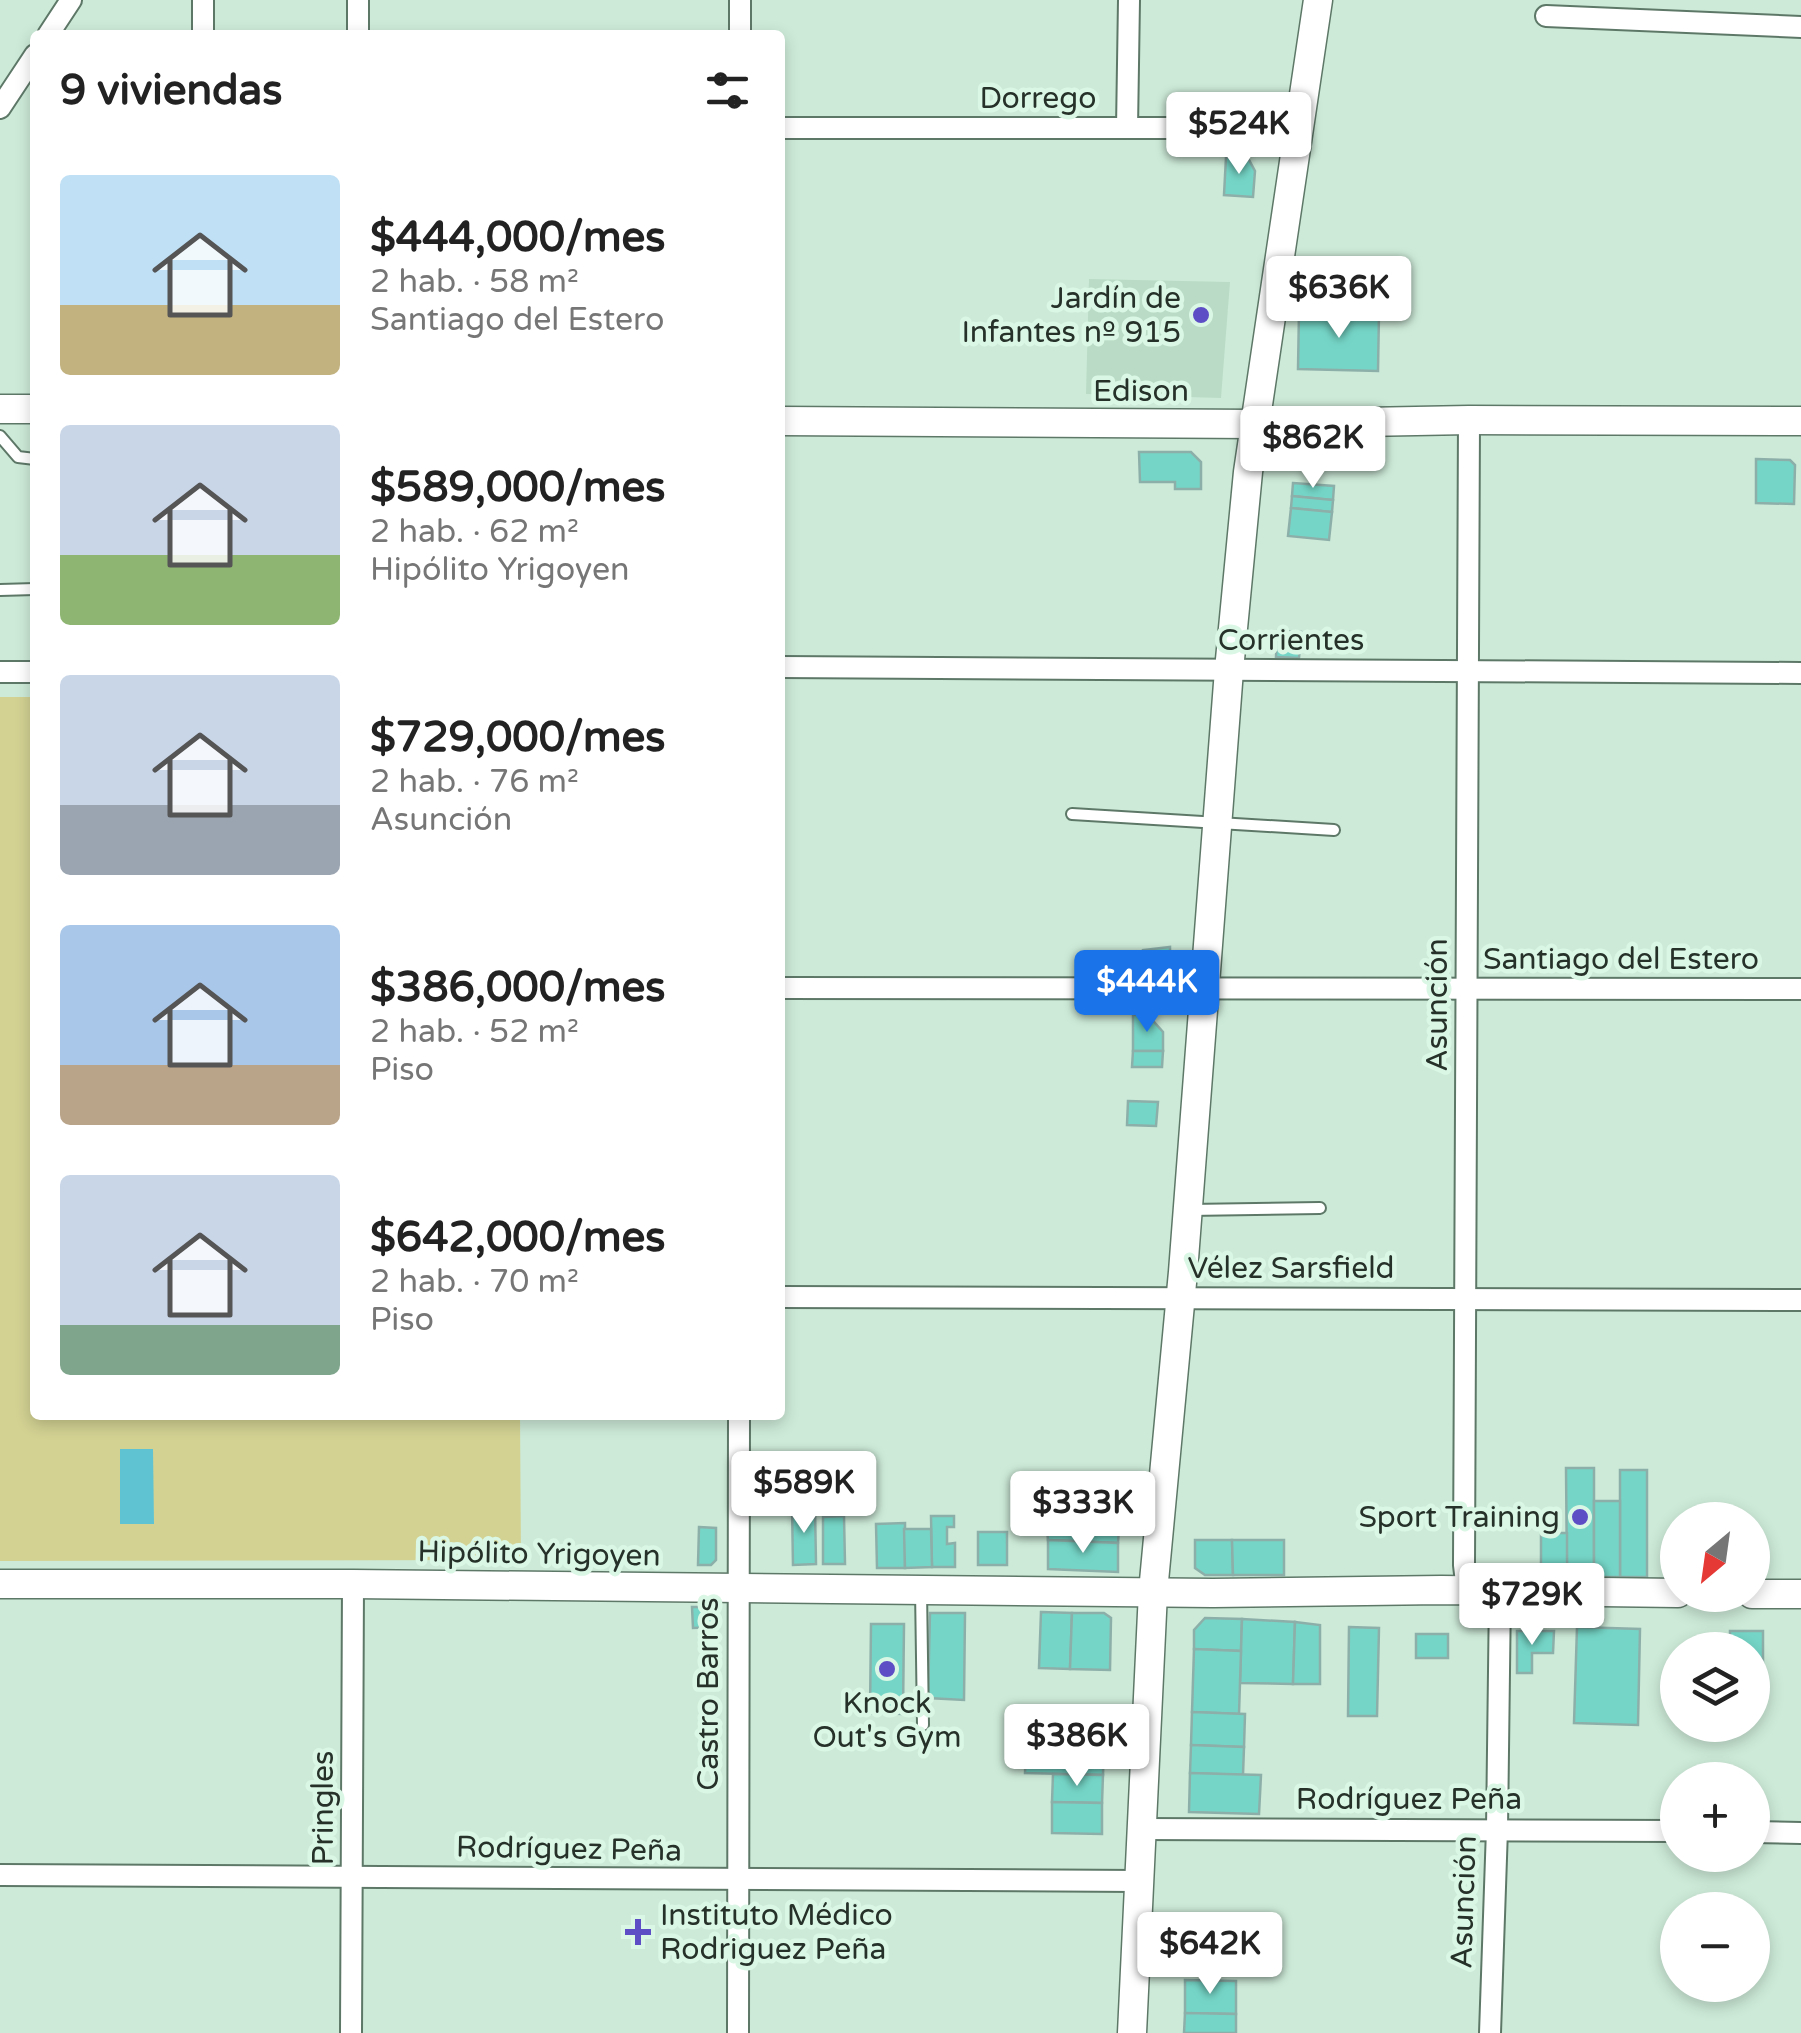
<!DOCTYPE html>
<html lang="es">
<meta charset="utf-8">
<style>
body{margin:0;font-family:"Varela Round",sans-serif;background:#f2f2f2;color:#222;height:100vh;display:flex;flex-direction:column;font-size:38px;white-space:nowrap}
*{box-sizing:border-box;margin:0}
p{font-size:32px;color:#767676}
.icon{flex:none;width:55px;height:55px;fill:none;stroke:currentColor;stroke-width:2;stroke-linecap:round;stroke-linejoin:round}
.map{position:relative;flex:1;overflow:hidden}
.panel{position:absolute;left:30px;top:30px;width:755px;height:1390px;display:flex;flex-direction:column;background:#fff;border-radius:10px;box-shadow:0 5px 15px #0003}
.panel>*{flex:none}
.needle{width:65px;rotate:209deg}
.controls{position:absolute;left:1660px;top:1502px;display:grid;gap:20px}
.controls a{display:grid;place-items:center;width:110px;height:110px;border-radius:50%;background:#fff;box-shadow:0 5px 15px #0003;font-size:50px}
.price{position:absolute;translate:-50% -85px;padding:0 22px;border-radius:10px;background:#fff;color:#222;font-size:32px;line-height:65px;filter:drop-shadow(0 2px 5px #0008)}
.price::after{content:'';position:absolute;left:50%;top:60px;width:30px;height:22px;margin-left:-15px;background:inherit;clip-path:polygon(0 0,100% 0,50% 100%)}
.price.on{background:#1a73e8;color:#fff}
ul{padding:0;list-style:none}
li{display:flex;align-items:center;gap:30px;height:250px;padding:0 30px}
li span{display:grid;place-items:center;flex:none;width:280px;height:200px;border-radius:10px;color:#555}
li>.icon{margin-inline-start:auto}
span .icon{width:120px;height:120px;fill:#fffc;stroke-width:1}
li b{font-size:42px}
h2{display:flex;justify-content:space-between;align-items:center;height:120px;padding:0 30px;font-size:42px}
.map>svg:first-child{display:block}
</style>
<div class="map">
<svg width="1801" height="2033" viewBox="0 0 1801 2033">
<rect width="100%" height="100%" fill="#cdead8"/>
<path fill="#badcc6" d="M 1089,279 L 1230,282 L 1221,398 L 1086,394 Z"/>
<path fill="#d3d293" d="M 0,697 L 35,697 L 35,1415 L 520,1415 L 521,1560 L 0,1561 Z"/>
<path fill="#60c3d2" d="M 120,1449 L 153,1449 L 154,1524 L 120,1524 Z"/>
<g fill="#75d6c7" stroke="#8dafa9" stroke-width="2.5">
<path d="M 1226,157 L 1248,158 L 1255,171 L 1253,197 L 1224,195 Z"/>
<path d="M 1299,311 L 1379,313 L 1378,371 L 1298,369 Z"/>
<path d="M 1139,452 L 1191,452 L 1201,462 L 1201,489 L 1175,489 L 1175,482 L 1140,482 Z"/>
<path d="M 1756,459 L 1790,460 L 1795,465 L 1794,504 L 1756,503 Z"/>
<path d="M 1293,483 L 1334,486 L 1333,500 L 1292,496 Z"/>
<path d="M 1292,496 L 1333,500 L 1332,512 L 1291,508 Z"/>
<path d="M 1291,508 L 1332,512 L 1329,540 L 1288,536 Z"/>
<path d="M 1277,631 L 1301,632 L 1299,658 L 1276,657 Z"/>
<path d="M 1170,947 L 1170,966 L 1162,975 L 1142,975 L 1143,950 Z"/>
<path d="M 1147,1014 L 1163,1032 L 1163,1051 L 1133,1051 L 1133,1015 Z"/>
<path d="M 1133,1051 L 1163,1051 L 1162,1067 L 1132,1067 Z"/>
<path d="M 1128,1101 L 1158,1102 L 1156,1126 L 1127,1125 Z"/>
<path d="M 1566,1468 L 1594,1468 L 1594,1577 L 1567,1577 Z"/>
<rect x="1620" y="1470" width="27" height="107"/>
<rect x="1594" y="1501" width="26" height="76"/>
<path d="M 792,1507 L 815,1507 L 816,1564 L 793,1565 Z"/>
<path d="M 1031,1512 L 1120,1514 L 1118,1543 L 1048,1540 L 1047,1529 L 1031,1529 Z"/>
<path d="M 844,1516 L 845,1564 L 823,1564 L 823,1517 Z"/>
<path d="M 931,1516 L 954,1516 L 954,1527 L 947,1527 L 947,1544 L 955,1543 L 955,1567 L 932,1567 Z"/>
<path d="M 905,1523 L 905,1568 L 877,1568 L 876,1524 Z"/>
<path d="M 699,1527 L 716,1528 L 716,1560 L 711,1565 L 698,1565 Z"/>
<path d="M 904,1529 L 931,1529 L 932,1567 L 905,1568 Z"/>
<rect x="978" y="1532" width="29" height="33"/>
<rect x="1541" y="1533" width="26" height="44"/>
<path d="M 1048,1540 L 1118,1543 L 1118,1572 L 1048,1569 Z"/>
<path d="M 1195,1540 L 1232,1540 L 1233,1575 L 1205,1575 L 1195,1568 Z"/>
<path d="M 1232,1540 L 1284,1540 L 1284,1575 L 1233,1575 Z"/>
<path d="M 692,1607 L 708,1607 L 717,1616 L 718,1627 L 693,1628 Z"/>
<path d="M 1041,1612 L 1072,1613 L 1070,1669 L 1039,1668 Z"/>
<path d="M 930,1613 L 965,1613 L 964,1700 L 928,1698 Z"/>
<path d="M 1072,1613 L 1104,1613 L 1111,1618 L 1110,1670 L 1070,1669 Z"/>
<path d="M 1205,1618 L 1242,1619 L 1241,1651 L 1194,1649 L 1194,1630 Z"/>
<path d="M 1242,1619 L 1295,1622 L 1293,1684 L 1240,1683 Z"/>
<path d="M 1295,1622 L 1320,1625 L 1320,1684 L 1293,1684 Z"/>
<path d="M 871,1624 L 904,1624 L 903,1714 L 870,1713 Z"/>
<path d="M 1349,1627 L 1379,1628 L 1377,1716 L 1348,1716 Z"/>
<path d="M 1577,1627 L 1640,1629 L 1638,1725 L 1574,1723 Z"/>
<path d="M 1517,1631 L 1554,1631 L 1553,1653 L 1532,1653 L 1532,1673 L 1517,1673 Z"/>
<path d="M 1730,1631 L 1763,1631 L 1763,1666 L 1752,1666 L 1752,1650 L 1730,1650 Z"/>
<rect x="1416" y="1634" width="32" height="24"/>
<rect x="1697" y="1639" width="33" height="11"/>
<path d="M 1194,1649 L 1241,1651 L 1239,1714 L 1192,1712 Z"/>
<path d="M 1192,1712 L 1245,1714 L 1244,1747 L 1191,1745 Z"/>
<path d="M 1026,1741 L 1104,1744 L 1103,1775 L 1025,1773 Z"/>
<path d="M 1191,1745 L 1244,1747 L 1243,1775 L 1190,1773 Z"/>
<path d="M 1190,1773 L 1261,1775 L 1259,1814 L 1189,1812 Z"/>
<path d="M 1053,1774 L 1103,1775 L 1102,1803 L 1052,1802 Z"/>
<path d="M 1052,1802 L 1102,1803 L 1102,1834 L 1052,1833 Z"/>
<path d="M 1185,1980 L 1236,1981 L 1236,2014 L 1185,2013 Z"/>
<path d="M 1185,2013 L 1236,2014 L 1236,2033 L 1184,2033 Z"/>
</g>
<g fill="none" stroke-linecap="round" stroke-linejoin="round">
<g stroke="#5e7868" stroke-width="14">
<g id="lane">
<path d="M 0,436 L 18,457 L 35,459"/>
<path d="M 0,590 L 35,589"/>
<path d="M 1072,814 L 1334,830"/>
<path d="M 1189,1210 L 1320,1208"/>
<path d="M 921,1590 L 923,1725"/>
</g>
</g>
<g stroke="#5e7868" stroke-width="24">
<g id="street">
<path d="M 358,0 L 358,35"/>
<path d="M 1546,16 L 1801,27"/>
<path d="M 48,35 L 71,0"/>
<path d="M 203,35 L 203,0"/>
<path d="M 740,35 L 740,0"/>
<path d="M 0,108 L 35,55"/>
<path d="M 780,128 L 1297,128"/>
<path d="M 1127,128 L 1129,0"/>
<path d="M 780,667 L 1801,673"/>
<path d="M 0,672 L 35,672"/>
<path d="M 780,988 L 1801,989"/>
<path d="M 780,1297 L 1801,1300"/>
<path d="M 1467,1591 L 1464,1565 L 1469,420"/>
<path d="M 1140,1829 L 1678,1831"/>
<path d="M 1752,1832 L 1801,1833"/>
<path d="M 0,1875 L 1138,1881"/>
<path d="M 351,2033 L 353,1584"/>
<path d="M 738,2033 L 739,1415"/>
<path d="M 1490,2033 L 1497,1829 L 1500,1593"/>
</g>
</g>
<g stroke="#5e7868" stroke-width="31">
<g id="secondary">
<path d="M 0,409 L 35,409"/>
<path d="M 780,421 L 1255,424 L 1469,420 L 1801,421"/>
<path d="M 0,1584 L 353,1584 L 1213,1593 L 1441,1590 L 1678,1593"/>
<path d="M 1752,1594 L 1801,1594"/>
<path d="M 1132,2033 L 1153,1592 L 1183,1272 L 1229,670 L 1248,472 L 1318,0"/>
</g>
</g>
<use href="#lane" stroke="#fff" stroke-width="10"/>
<use href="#street" stroke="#fff" stroke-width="20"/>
<use href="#secondary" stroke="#fff" stroke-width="28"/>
</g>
<g fill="#5e4ec6" stroke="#daf7e5" stroke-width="4">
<circle cx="1201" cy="315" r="10"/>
<circle cx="1580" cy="1517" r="10"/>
<circle cx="887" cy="1669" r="10"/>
<path d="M633 1917h10v10h10v10h-10v10h-10v-10h-10v-10h10z"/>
</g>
<g text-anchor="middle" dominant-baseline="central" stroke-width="9" stroke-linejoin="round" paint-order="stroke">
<g font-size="30" fill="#26312a" stroke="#daf7e5">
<text x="1038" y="98">Dorrego</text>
<text x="1141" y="391">Edison</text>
<text x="1291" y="640">Corrientes</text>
<text x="1621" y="959">Santiago del Estero</text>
<text transform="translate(1437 1005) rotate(-90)">Asunción</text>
<text x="1291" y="1268">Vélez Sarsfield</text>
<text transform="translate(539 1554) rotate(1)">Hipólito Yrigoyen</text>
<text transform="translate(708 1694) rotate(-90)">Castro Barros</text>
<text x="1409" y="1799">Rodríguez Peña</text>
<text transform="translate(323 1808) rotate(-90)">Pringles</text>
<text transform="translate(569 1849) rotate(1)">Rodríguez Peña</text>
<text transform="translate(1464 1902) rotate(-88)">Asunción</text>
</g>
<g font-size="30" fill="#26312a" stroke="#daf7e5" text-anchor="end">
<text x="1181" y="298">Jardín de<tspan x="1181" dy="34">Infantes nº 915</tspan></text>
<text x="1560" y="1517">Sport Training</text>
<text x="887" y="1703" text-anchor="middle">Knock<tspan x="887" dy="34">Out's Gym</tspan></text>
<text x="660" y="1915" text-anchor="start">Instituto Médico<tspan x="660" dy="34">Rodriguez Peña</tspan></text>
</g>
</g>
</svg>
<div class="controls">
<a><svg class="needle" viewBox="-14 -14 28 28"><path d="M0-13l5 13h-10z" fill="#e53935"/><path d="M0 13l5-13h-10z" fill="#767676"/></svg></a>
<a><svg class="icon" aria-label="layers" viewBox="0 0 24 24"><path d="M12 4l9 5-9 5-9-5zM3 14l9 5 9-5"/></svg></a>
<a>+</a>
<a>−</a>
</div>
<b class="price" style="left:1239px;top:177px">$524K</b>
<b class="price" style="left:1339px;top:341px">$636K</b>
<b class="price" style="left:1313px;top:491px">$862K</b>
<b class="price on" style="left:1147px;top:1035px">$444K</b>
<b class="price" style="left:804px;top:1536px">$589K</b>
<b class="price" style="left:1083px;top:1556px">$333K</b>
<b class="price" style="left:1532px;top:1648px">$729K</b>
<b class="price" style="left:1077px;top:1789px">$386K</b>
<b class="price" style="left:1210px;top:1997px">$642K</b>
<section class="panel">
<h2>9 viviendas<svg class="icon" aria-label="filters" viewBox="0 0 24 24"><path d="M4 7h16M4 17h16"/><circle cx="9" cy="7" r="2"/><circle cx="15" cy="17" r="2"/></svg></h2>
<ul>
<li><span style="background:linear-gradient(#bfe0f5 65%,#c2b280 0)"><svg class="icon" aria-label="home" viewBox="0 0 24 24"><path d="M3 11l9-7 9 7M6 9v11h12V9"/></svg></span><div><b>$444,000/mes</b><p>2 hab. · 58 m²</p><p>Santiago del Estero</p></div></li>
<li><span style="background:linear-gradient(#c9d6e8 65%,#8fb573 0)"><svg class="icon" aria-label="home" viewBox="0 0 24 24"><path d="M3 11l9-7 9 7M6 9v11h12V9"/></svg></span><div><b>$589,000/mes</b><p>2 hab. · 62 m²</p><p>Hipólito Yrigoyen</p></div></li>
<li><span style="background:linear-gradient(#c9d6e8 65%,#9aa5b1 0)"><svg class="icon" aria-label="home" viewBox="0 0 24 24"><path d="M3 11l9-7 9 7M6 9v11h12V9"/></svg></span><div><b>$729,000/mes</b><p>2 hab. · 76 m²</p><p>Asunción</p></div></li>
<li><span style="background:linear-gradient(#a9c7e8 70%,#b9a48a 0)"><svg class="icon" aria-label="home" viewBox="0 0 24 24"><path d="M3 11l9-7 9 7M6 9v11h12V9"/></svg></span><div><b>$386,000/mes</b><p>2 hab. · 52 m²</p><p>Piso</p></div></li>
<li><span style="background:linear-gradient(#c9d6e8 75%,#7fa58c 0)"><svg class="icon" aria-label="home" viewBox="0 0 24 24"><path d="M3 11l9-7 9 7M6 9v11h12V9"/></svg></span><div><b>$642,000/mes</b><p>2 hab. · 70 m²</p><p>Piso</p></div></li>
</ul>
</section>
</div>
